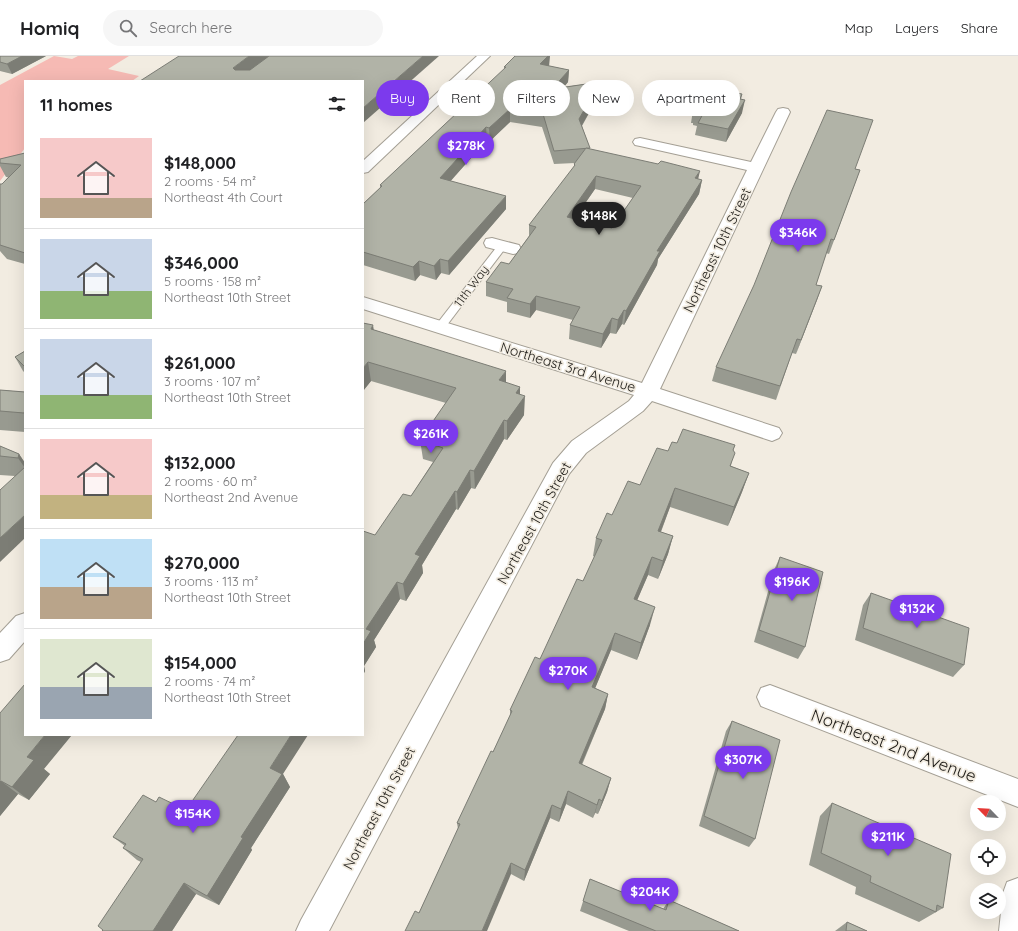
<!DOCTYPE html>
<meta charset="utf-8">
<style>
body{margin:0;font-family:Quicksand,sans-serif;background:#f6f6f6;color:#202124;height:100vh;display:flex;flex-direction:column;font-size:15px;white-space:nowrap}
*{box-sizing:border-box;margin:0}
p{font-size:13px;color:#757577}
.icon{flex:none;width:22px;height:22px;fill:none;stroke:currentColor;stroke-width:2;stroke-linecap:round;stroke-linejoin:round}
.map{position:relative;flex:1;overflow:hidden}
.drawer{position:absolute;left:24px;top:24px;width:340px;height:656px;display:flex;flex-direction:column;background:#fff;border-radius:0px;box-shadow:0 4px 16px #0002}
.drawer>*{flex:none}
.guide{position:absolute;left:376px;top:24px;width:380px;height:36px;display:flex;gap:8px}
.needle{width:26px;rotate:295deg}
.controls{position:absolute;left:970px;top:739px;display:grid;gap:8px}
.controls a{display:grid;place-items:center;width:36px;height:36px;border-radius:50%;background:#fff;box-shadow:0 4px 16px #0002;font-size:20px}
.price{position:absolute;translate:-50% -34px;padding:0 9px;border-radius:14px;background:#7c3aed;color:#fff;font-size:13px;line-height:26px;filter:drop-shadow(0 1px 2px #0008)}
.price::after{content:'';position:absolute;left:50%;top:24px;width:12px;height:9px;margin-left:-6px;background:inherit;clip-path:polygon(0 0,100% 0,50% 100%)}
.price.on{background:#222;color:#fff}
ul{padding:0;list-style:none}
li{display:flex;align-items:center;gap:12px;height:100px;padding:0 16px}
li+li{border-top:1px solid #e0e0e0}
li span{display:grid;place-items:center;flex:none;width:112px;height:80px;border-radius:0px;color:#555}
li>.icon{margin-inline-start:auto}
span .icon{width:48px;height:48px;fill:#fffc;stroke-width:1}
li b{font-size:17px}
h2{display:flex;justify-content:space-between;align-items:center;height:48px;padding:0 16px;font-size:17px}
.chip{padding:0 14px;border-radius:18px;background:#fff;box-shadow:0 4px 16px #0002;font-size:14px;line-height:36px}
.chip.on{background:#7c3aed;color:#fff}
header{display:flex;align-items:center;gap:24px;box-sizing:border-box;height:56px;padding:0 20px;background:#fff;border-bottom:1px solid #e0e0e0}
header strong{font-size:19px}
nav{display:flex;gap:22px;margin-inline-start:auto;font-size:14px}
.search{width:280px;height:36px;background:#f6f6f6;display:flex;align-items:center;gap:10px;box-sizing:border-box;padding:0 14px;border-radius:22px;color:#757577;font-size:15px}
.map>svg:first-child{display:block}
</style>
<header>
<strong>Homiq</strong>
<div class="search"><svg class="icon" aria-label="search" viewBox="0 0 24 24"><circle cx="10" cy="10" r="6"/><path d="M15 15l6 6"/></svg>Search here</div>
<nav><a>Map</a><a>Layers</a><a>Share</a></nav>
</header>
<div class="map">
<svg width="1018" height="875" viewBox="0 0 1018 875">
<rect width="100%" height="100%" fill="#f2ece1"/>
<path fill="#f6bab4" d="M 54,0 L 72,3 L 78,0 L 129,0 L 108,13 L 139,20 L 132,25 L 25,25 L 25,92 L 0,125 L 0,29 Z"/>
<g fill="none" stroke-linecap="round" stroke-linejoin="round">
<g stroke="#a49f94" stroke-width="2">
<path id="lane" d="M 502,187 L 507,190 L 444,273 L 436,273 L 435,271 L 436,269 L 499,188 Z"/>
</g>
<g stroke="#a49f94" stroke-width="2">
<g id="street">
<path d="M 477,0 L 490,0 L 368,116 L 363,117 L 363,105 Z"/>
<path d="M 783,52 L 788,53 L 790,56 L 660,333 L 779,372 L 782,377 L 779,382 L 772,385 L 652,345 L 643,355 L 586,397 L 569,418 L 329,875 L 296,875 L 301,864 L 553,407 L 572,385 L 629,345 L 634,339 L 363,253 L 363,241 L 642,327 L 747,114 L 640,90 L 635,89 L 633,86 L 635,83 L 640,82 L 751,106 L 776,56 L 778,53 Z"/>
<path d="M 492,182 L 519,189 L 521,193 L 519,197 L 513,198 L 486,191 L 484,187 L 486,183 Z"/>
<path d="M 25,557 L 25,585 L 9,603 L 0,606 L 0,577 L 16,560 Z"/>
<path d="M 770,629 L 1018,723 L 1018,751 L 761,650 L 757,641 L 761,632 Z"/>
<path d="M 1018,822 L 1018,875 L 999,875 L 1003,837 L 1007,826 Z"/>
</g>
</g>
<use href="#lane" fill="#fff" fill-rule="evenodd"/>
<use href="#street" fill="#fff" fill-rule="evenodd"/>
</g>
<g fill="#989a90" fill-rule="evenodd">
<path d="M 0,0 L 46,0 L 12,18 L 0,15 Z"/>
<path d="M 549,10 L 569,14 L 568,26 L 564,31 L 600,26 L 599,39 L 582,70 L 590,93 L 702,124 L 699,138 L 658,203 L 657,209 L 624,269 L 622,268 L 616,278 L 610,277 L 601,292 L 569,283 L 570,269 L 573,264 L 536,254 L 530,262 L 507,256 L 507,246 L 486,240 L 486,226 L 509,208 L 529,180 L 529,169 L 574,111 L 574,108 L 575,107 L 554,108 L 542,71 L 510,66 L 490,85 L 487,84 L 450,125 L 506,153 L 449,219 L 441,217 L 436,224 L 420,219 L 415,225 L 363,209 L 363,148 L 380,132 L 380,129 L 504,14 L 504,11 ZM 595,133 L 633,142 L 612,172 L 574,163 Z"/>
<path d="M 742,38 L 741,44 L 742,57 L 726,86 L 695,79 L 697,70 L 693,69 L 693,67 L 691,67 L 693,54 Z"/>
<path d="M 25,97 L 25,208 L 7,203 L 0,195 L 0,128 L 2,128 L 8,121 L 6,121 L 0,110 L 0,103 Z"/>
<path d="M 856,113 L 860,114 L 829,198 L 826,197 L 816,229 L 822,230 L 796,298 L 792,297 L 776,344 L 712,325 L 716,311 Z"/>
<path d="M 374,274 L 506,327 L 520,331 L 520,338 L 524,359 L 507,384 L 504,383 L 475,433 L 471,432 L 458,454 L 456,453 L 422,509 L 423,517 L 406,545 L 400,543 L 374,584 L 376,591 L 364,610 L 365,615 L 363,619 L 375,479 L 411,440 L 433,406 L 423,403 L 420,384 L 446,347 L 371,325 L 363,335 Z"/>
<path d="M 25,295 L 25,317 L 23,315 L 15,301 Z"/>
<path d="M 0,334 L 25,336 L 25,376 L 0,374 Z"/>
<path d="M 677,387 L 735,389 L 733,395 L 731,410 L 749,417 L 742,436 L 728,470 L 670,451 L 661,476 L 673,480 L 668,498 L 658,523 L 648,519 L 637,544 L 650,569 L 637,604 L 611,594 L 595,632 L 608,638 L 605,653 L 582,709 L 611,722 L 607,736 L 598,758 L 595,757 L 593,762 L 566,748 L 559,766 L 550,762 L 524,825 L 511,818 L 419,857 L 458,773 L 457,767 L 493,696 L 510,660 L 510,654 L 540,603 L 583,525 L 595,501 L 593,500 L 596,482 L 612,459 L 640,429 L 668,395 Z"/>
<path d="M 0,390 L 19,398 L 25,407 L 25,482 L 15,420 L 0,419 Z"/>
<path d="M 780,501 L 805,591 L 798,603 L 754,586 L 774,514 Z"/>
<path d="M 871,537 L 964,609 L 953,621 L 855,584 L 863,549 Z"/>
<path d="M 0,657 L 44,713 L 50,718 L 29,744 L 18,738 L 0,760 Z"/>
<path d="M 732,665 L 755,783 L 749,791 L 699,770 L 726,675 Z"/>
<path d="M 283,718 L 290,731 L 251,792 L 252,794 L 219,849 L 196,838 L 172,875 L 102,875 L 141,806 L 137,804 L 123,792 L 125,790 L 113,781 L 156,746 L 186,754 Z"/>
<path d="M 832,747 L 943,852 L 919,866 L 855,838 L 856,831 L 809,809 L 820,760 Z"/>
<path d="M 590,823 L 663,853 L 669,844 L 739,875 L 629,875 L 580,855 Z"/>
<path d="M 847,866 L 867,875 L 835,875 Z"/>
</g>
<g fill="#7c7d75">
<path d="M 22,0 L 46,0 L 12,18 L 7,8 Z"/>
<path d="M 249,0 L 270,0 L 237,25 L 233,12 Z"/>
<path d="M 423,0 L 439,0 L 363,67 L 363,52 Z"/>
<path d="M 548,0 L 550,0 L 549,11 L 540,8 Z"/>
<path d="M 569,14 L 568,26 L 551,46 L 552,33 Z"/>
<path d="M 600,26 L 599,39 L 578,76 L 579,63 Z"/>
<path d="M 745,44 L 742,57 L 726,86 L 728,73 Z"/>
<path d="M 510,53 L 510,66 L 490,85 L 489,72 Z"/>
<path d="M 486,71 L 487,84 L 441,136 L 440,122 Z"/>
<path d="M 700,115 L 697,128 L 695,122 Z"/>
<path d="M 596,120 L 595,133 L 566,175 L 567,161 Z"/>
<path d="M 702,124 L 699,138 L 658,203 L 657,209 L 624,269 L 626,255 L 657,195 Z"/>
<path d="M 506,140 L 506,153 L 449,219 L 448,205 Z"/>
<path d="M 440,203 L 441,217 L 436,224 L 434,210 Z"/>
<path d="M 419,205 L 420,219 L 415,225 L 413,211 Z"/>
<path d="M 822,230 L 817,244 L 796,298 L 801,284 Z"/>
<path d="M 536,240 L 536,254 L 530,262 L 530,248 Z"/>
<path d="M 624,254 L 622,268 L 616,278 L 618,264 Z"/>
<path d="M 612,262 L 610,277 L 601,292 L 603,278 Z"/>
<path d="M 373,269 L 376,288 L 371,273 Z"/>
<path d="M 368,306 L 371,325 L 363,335 L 363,312 Z"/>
<path d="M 506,315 L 506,333 L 499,324 Z"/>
<path d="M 520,331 L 520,347 L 525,340 L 524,359 L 507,384 L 507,365 L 516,337 Z"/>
<path d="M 504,364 L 504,383 L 475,433 L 474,415 Z"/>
<path d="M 19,398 L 25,407 L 25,412 L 18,402 Z"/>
<path d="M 470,414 L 471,432 L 458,454 L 457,436 Z"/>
<path d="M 749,417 L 742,436 L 728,470 L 734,451 Z"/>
<path d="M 675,432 L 670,451 L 654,493 L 658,475 Z"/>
<path d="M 455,435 L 456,453 L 422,509 L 423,517 L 406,545 L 403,528 L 415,498 Z"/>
<path d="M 25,459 L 25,482 L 0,506 L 0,482 Z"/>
<path d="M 673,480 L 668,498 L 658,523 L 663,505 Z"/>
<path d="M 652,501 L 648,519 L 630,561 L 634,543 Z"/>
<path d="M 397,526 L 400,543 L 374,584 L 376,591 L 364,610 L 365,615 L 363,619 L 363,588 L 366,573 Z"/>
<path d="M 655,551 L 650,569 L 637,604 L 641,587 Z"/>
<path d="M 615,577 L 611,594 L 589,647 L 592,631 Z"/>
<path d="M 608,638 L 605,653 L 576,721 L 579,707 Z"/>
<path d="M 45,679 L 72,679 L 44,713 L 50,718 L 29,744 L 12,731 L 27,701 Z"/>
<path d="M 291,679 L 308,679 L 283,718 L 290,731 L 251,792 L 252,794 L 219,849 L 207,840 L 241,781 L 270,712 Z"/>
<path d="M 611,722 L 607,736 L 598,758 L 602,745 Z"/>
<path d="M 1,725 L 18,738 L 0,760 L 0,726 Z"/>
<path d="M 568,735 L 566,748 L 559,766 L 561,753 Z"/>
<path d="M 599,743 L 595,757 L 593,762 L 597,749 Z"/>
<path d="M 552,749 L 550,762 L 524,825 L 525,814 Z"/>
<path d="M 511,807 L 511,818 L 487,875 L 482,875 Z"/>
<path d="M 184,827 L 196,838 L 172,875 L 153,875 Z"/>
</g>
<g fill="#b1b3a7" stroke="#7c7d75" fill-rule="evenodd">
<path d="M 0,0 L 22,0 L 7,8 L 0,6 Z"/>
<path d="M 179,0 L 249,0 L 233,12 L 235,14 L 250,14 L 269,0 L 423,0 L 363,52 L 363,25 L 140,25 Z"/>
<path d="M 515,0 L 548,0 L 540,8 L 569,14 L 552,33 L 600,26 L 579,63 L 590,92 L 554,95 L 543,58 L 510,53 L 489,72 L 486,71 L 440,122 L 506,140 L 448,205 L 440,203 L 434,210 L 419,205 L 413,211 L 363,196 L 363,148 L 382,130 L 380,129 L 506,11 L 504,11 Z"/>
<path d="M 707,31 L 742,38 L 740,43 L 745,44 L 728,73 L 698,67 L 703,58 L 695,57 L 696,55 L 693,54 Z"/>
<path d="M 827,54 L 873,64 L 855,113 L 860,114 L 834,184 L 831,183 L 816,229 L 822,230 L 801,284 L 797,283 L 780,330 L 716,311 L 754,229 L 791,136 Z"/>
<path d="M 586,92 L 658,108 L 661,105 L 700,115 L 695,122 L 702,124 L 657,195 L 660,195 L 626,255 L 624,254 L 618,264 L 612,262 L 603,278 L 570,269 L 580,251 L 536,240 L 530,248 L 507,242 L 513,233 L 486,226 L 501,206 L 509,208 L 536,171 L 529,169 L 575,109 L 574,108 ZM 596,120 L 641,130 L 612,172 L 567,161 Z"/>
<path d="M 25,97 L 25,197 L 0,189 L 0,128 L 2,128 L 21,109 L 0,107 L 0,103 Z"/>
<path d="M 363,267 L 373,269 L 371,273 L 506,315 L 499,324 L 520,331 L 516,337 L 525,340 L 507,365 L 504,364 L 474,415 L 470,414 L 457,436 L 455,435 L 415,498 L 420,500 L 403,528 L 397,526 L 366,573 L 371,575 L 363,588 L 363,475 L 375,479 L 403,438 L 411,440 L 443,392 L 420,384 L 456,332 L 368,306 L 363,312 Z"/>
<path d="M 25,295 L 25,311 L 15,301 Z"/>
<path d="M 0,334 L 25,336 L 25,355 L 24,357 L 0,355 Z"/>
<path d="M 683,373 L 735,389 L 733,394 L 735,397 L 730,410 L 749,417 L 734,451 L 675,432 L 658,475 L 673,480 L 663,505 L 652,501 L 634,543 L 655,551 L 641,587 L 615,577 L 592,631 L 608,638 L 579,707 L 611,722 L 602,745 L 599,743 L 597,749 L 568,735 L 561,753 L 552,749 L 525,814 L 511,807 L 482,875 L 405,875 L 415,855 L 419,857 L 460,768 L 457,767 L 491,695 L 493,696 L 512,655 L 510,654 L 535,601 L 540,603 L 577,523 L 583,525 L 602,484 L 596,482 L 607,457 L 612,459 L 628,425 L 640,429 L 657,392 L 668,395 L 672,386 L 677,387 Z"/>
<path d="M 0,390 L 19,398 L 18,402 L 0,400 Z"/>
<path d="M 25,411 L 25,459 L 0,482 L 0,434 Z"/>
<path d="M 780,501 L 823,516 L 805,591 L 759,574 Z"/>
<path d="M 871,537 L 969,572 L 964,609 L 863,572 Z"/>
<path d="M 25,628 L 25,679 L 45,679 L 27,701 L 34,704 L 12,731 L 1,725 L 0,726 L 0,657 Z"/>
<path d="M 732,665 L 780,684 L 755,783 L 704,760 Z"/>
<path d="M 238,679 L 291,679 L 270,712 L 282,718 L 241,781 L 243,782 L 207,840 L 184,827 L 153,875 L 102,875 L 103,874 L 98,870 L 143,803 L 123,792 L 126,788 L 113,781 L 143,739 L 156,746 L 159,741 L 186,754 Z"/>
<path d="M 832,747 L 951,798 L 943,852 L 937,849 L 936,856 L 870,826 L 871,820 L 821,797 Z"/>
<path d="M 590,823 L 666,854 L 669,844 L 739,875 L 656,875 L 583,845 Z"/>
<path d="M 847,866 L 867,875 L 846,875 Z"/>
</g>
<g text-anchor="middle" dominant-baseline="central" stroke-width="3.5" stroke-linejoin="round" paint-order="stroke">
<g font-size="12" fill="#1c1a16" stroke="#f2ece1">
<text transform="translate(471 230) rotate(-53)">11th Way</text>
</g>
<g font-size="14" fill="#1c1a16" stroke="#f2ece1">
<text transform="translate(717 194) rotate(-64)">Northeast 10th Street</text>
<text transform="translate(568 311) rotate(17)">Northeast 3rd Avenue</text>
<text transform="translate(534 467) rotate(-61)">Northeast 10th Street</text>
<text transform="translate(379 752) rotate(-62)">Northeast 10th Street</text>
</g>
<g font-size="17" fill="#1c1a16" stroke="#f2ece1">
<text transform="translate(894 689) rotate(21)">Northeast 2nd Avenue</text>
</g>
</g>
</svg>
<div class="controls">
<a><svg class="needle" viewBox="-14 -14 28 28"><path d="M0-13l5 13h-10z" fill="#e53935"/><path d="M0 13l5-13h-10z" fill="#757577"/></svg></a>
<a><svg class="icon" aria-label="locate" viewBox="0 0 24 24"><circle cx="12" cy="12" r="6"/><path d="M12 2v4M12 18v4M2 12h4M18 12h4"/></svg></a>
<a><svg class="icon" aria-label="layers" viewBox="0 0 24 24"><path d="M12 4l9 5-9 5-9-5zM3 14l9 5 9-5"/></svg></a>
</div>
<b class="price" style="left:466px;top:110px">$278K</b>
<b class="price on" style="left:599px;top:180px">$148K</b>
<b class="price" style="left:798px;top:197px">$346K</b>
<b class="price" style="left:431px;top:398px">$261K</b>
<b class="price" style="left:792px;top:546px">$196K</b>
<b class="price" style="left:917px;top:573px">$132K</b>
<b class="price" style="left:568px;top:635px">$270K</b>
<b class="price" style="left:743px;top:724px">$307K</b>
<b class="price" style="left:193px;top:778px">$154K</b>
<b class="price" style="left:888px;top:801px">$211K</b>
<b class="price" style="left:650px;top:856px">$204K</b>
<div class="guide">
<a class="chip on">Buy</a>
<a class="chip">Rent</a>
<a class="chip">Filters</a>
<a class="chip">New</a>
<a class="chip">Apartment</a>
</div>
<section class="drawer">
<h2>11 homes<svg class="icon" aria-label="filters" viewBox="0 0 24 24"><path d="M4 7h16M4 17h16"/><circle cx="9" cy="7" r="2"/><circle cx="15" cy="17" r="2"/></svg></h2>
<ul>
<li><span style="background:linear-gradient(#f6c9c9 75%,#b9a48a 0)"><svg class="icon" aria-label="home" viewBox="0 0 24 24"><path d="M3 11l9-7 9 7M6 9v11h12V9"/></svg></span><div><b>$148,000</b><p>2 rooms · 54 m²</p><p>Northeast 4th Court</p></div></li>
<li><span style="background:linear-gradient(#c9d6e8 65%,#8fb573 0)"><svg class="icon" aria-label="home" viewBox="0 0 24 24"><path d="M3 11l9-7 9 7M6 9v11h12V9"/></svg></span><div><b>$346,000</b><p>5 rooms · 158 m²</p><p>Northeast 10th Street</p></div></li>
<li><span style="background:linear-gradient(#c9d6e8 70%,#8fb573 0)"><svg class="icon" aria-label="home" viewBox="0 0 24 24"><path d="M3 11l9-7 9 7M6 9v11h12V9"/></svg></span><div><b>$261,000</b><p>3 rooms · 107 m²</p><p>Northeast 10th Street</p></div></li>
<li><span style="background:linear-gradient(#f6c9c9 70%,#c2b280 0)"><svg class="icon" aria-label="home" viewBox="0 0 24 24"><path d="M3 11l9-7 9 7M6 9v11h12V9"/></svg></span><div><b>$132,000</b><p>2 rooms · 60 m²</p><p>Northeast 2nd Avenue</p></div></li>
<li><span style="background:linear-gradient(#bfe0f5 60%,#b9a48a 0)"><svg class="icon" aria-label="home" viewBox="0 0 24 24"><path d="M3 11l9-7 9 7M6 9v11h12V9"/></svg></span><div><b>$270,000</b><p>3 rooms · 113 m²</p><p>Northeast 10th Street</p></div></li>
<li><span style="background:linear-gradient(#dfe7d0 60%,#9aa5b1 0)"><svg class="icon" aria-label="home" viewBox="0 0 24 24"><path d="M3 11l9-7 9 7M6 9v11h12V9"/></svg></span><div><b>$154,000</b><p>2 rooms · 74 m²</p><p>Northeast 10th Street</p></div></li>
</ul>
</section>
</div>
